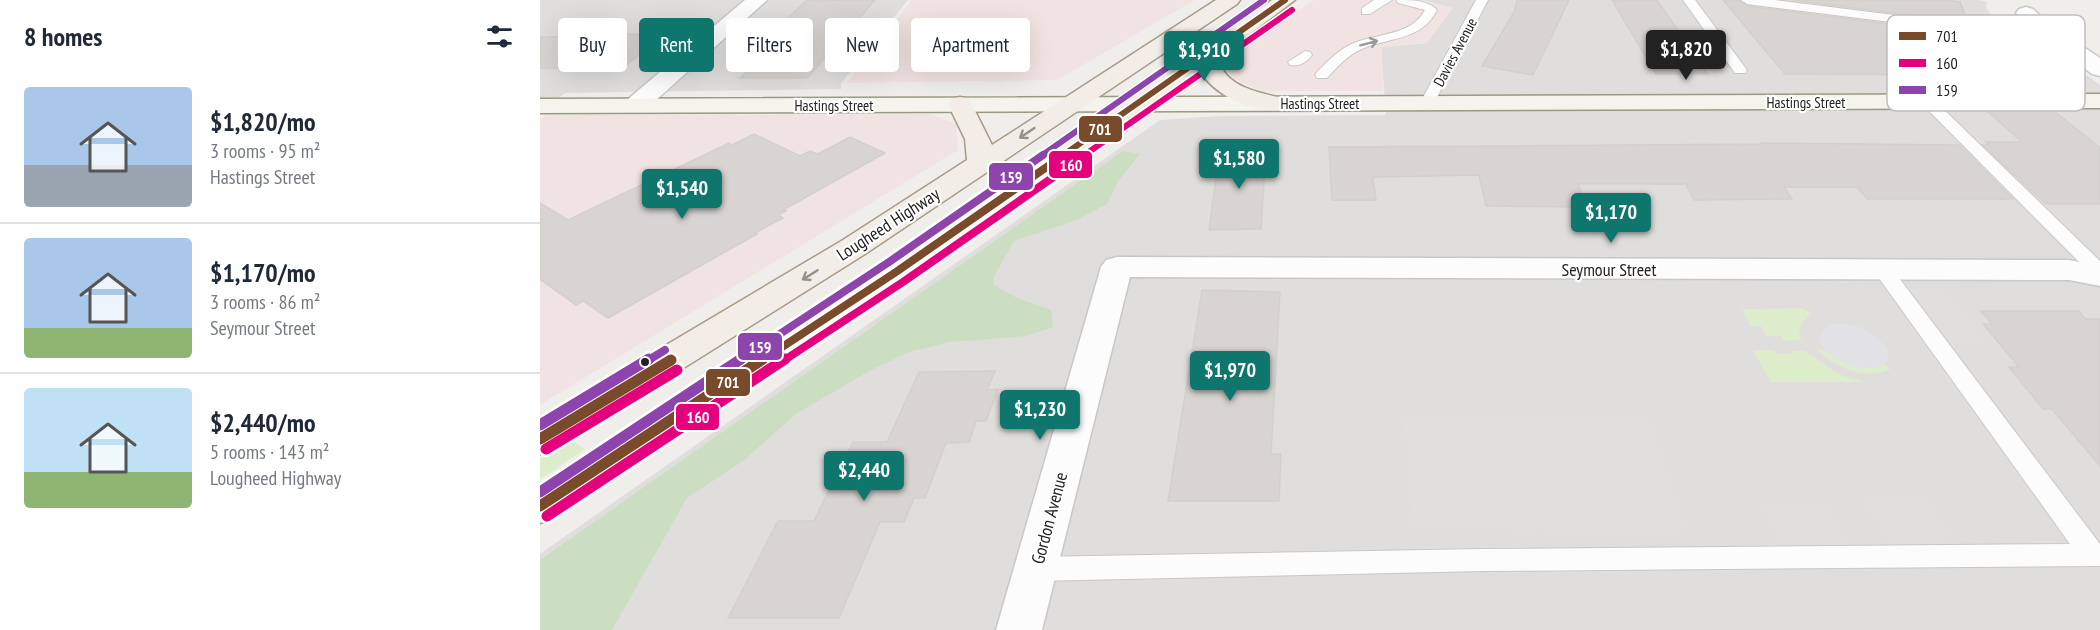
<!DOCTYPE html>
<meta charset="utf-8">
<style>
body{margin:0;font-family:"PT Sans Narrow",sans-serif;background:#f2f2f3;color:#1f2937;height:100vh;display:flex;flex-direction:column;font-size:22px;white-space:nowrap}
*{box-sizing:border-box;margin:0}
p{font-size:20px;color:#747a83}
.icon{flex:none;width:33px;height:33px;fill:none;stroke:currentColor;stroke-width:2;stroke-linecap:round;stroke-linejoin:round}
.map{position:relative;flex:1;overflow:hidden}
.panel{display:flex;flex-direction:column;background:#fff;width:540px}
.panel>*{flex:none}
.top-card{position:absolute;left:18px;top:18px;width:570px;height:54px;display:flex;gap:12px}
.price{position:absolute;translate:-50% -51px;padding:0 14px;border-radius:6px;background:#0f766e;color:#fff;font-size:20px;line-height:39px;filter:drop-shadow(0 2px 3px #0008)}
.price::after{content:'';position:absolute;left:50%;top:36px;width:18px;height:14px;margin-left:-9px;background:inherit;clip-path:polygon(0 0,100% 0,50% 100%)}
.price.selected{background:#222;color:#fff}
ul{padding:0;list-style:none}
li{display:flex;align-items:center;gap:18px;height:150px;padding:0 24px}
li+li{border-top:2px solid #e0e1e3}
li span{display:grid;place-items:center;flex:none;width:168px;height:120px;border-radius:6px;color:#555}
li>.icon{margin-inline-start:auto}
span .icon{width:72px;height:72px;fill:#fffc;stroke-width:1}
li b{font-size:26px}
h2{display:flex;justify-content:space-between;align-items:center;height:72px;padding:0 24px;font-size:26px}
.tag{padding:0 21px;border-radius:6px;background:#fff;box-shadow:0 6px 24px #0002;font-size:21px;line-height:54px}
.tag.selected{background:#0f766e;color:#fff}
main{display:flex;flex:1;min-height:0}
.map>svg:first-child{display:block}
</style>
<main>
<section class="panel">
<h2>8 homes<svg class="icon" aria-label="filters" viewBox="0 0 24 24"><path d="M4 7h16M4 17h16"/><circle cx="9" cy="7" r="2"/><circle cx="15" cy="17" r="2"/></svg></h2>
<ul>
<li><span style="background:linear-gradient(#a9c7e8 65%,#9aa5b1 0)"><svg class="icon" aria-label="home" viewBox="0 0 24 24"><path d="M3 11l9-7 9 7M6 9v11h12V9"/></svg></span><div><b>$1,820/mo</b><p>3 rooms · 95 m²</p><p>Hastings Street</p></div></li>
<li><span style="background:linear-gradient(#a9c7e8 75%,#8fb573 0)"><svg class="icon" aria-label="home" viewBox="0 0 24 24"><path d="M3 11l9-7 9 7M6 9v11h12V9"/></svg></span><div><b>$1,170/mo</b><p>3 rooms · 86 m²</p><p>Seymour Street</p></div></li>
<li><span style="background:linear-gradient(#bfe0f5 70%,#8fb573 0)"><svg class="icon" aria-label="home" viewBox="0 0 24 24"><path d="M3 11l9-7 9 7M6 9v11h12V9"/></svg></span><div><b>$2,440/mo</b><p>5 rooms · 143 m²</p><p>Lougheed Highway</p></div></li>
</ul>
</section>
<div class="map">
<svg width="1560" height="630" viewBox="0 0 1560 630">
<rect width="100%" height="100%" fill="#f0eeeb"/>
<g fill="#dfdedc">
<path d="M 0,0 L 368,0 L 301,83 L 301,89 L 25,93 L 0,113 Z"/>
<path d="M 882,0 L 1439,0 L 1447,2 L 1446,8 L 1452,16 L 1491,34 L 1560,85 L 1560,630 L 0,630 L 0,554 L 620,120 L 679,116 L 846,115 L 841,47 L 887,43 L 912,8 Z"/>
</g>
<g fill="#f1e3e1">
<path d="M 372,0 L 655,0 L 517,80 L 307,83 Z"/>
<path d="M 774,0 L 882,0 L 913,8 L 887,43 L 841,47 L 843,91 L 722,91 L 694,79 L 689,71 L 694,55 Z"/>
<path d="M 390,114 L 416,124 L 418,150 L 0,405 L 0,120 L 6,115 Z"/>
</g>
<g fill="#ddeccb">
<path d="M 1263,308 L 1271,314 C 1262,321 1255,329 1262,340 L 1245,341 L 1241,336 L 1226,336 L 1221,326 L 1210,326 L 1202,309 Z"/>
<path d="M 1213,350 L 1234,350 L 1236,354 L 1252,354 L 1250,351 L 1265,351 L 1300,375 L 1324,382 L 1231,382 Z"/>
<path d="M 1277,350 L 1286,350 C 1302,364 1323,369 1344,364 L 1351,369 C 1325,381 1297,368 1277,350 Z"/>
<path d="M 31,440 L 45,449 L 0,479 L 0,459 Z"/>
</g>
<path fill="#cbdec1" d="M 583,151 L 600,154 L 577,183 L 567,204 L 537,220 L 474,241 L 453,278 L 454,285 L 477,298 L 511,310 L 513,327 L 486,336 L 410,342 L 369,352 L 331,370 L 256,414 L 203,461 L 147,498 L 72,630 L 0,630 L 0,560 Z"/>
<g fill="#e0dfde">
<path d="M 1368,287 L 1402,287 L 1448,344 L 1411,344 Z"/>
<path d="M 863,417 L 1107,418 L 1147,531 L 874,530 Z"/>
<path d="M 1324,501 L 1388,501 L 1411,539 L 1346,539 Z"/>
<path d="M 1222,502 L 1284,502 L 1305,541 L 1240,541 Z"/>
</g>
<path fill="#e2e1e5" d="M 1291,324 L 1306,324 L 1323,328 L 1337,337 L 1347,349 L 1348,360 L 1343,366 L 1328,368 L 1308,365 L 1295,358 L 1282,347 L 1280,339 L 1281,331 Z"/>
<g fill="#d7d4d2" stroke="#d3d0cc" stroke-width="1.5">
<path d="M 267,0 L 335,0 L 267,78 L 200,78 L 208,71 L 193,71 Z"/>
<path d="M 977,0 L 1029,0 L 993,75 L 942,66 L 974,12 Z"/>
<path d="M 1072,0 L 1117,0 L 1168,74 L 1116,74 Z"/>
<path d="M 1183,0 L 1199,0 L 1207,6 L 1358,25 L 1404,67 L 1414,67 L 1418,61 L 1383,28 L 1432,32 L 1434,37 L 1471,37 L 1519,74 L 1467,74 L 1490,92 L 1426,92 L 1407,75 L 1245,74 Z"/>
<path d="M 1253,0 L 1408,0 L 1420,2 L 1427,20 L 1410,20 Z"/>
<path d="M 22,34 L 125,34 L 81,69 L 0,68 L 0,37 L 17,37 Z"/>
<path d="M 1513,110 L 1560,148 L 1560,204 L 1506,204 L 1443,145 L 1450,145 L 1446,142 L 1482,142 L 1447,111 Z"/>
<path d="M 214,134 L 260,156 L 270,151 L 278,154 L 310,137 L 345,153 L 243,210 L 246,211 L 238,215 L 243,218 L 215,233 L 217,234 L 68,318 L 43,301 L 36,305 L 0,279 L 0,203 L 28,220 L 189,143 L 192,145 Z"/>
<path d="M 1222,143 L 1419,145 L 1473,199 L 1327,199 L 1317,187 L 1244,187 L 1252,199 L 1154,200 L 1146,184 L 1038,184 L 1047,207 L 946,206 L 939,175 L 833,177 L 836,200 L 792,200 L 789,147 L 1223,144 Z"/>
<path d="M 680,148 L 726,148 L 721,229 L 669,230 Z"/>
<path d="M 662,290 L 740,292 L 731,454 L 741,454 L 739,501 L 628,501 Z"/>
<path d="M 1441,311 L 1539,311 L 1545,319 L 1560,319 L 1560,466 L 1512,409 L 1503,409 L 1469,367 L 1479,367 L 1443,324 L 1452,324 Z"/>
<path d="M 455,371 L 447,390 L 458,389 L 446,421 L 436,421 L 429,442 L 406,443 L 385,498 L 374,498 L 364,522 L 340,522 L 299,618 L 188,618 L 238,521 L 274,521 L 313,442 L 347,442 L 379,372 Z"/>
</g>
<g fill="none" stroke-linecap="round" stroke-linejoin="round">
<g stroke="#c9c8c7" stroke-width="2">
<g id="lane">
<path d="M 834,0 L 852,0 L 830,14 L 822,14 L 822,8 Z"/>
<path d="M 856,0 C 871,0 888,0 897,10 C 882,40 852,37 824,48 C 809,54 798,66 787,78 L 777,78 L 775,75 L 777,72 C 788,61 799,49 814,43 C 838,33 871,36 885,10 L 858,3 Z"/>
<path d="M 936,0 L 948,0 L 894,103 L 892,106 L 882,106 L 880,103 Z"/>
<path d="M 1143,0 L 1155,0 L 1207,70 L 1205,73 L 1195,73 Z"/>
<path d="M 1201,0 L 1235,0 L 1410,22 L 1500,22 L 1506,26 L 1500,30 L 1410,30 L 1376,25 L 1414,59 L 1416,62 L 1414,65 L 1404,65 L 1359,23 L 1207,4 Z"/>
<path d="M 765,51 L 770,52 L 772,55 C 767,62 759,67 750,65 L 748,62 Z"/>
<path d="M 1387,97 L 1392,98 L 1560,261 L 1560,278 L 1553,276 L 1382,104 L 1380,101 Z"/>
<path d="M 1343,264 L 1350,266 L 1560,544 L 1560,566 L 943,571 L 495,581 L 486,577 L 482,569 L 486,561 L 495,557 L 943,549 L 1530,544 L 1336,274 L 1334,270 L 1336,266 Z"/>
</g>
</g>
<g stroke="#c9c8c7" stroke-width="3">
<g id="street">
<path d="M 205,0 L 227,0 L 105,110 L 96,112 L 87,110 L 84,105 L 87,100 Z"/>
<path d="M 1486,7 L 1493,9 L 1507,22 L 1560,58 L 1560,76 L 1552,74 L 1493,30 L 1476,13 L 1479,9 Z"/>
<path d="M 577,257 L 1529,260 L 1560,266 L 1560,286 L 1529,280 L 590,277 L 502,630 L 456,630 L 561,267 L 566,260 Z"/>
</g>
</g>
<g stroke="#999a82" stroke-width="3">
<path id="secondary" d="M 1560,94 L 1560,108 L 0,113 L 0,99 Z"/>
</g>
<g stroke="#a79c86" stroke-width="3">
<g id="primary">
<path d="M 676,0 L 700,0 L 697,4 L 325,254 L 13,450 L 0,454 L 0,420 L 303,240 L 427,160 L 425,139 L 408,104 L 411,99 L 420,97 L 429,99 L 452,145 Z"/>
<path d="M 732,0 L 755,0 L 687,51 L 683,58 L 683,70 C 693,88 722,93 741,98 L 744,103 L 741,108 C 714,115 672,94 660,70 L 367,279 L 14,518 L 0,523 L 0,485 L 345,265 Z"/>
</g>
</g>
<use href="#lane" fill="#fdfcfc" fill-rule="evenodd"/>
<use href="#street" fill="#fdfcfc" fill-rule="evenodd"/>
<use href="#secondary" fill="#f4f4ed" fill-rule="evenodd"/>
<use href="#primary" fill="#f3ede7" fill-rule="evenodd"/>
<g stroke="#fff" stroke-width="9">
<path id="bus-1-far2" d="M 522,156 L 745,0"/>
</g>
<g stroke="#fff" stroke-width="13">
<path id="bus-1-far1" d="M 221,361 L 356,272 L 524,155"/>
</g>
<g stroke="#fff" stroke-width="16">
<g id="bus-1">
<path d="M 0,439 L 131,360"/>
<path d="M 0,506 L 223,359"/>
</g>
</g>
<g stroke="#fff" stroke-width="9">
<path id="bus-2-far2" d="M 543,156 L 752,10"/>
</g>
<g stroke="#fff" stroke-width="13">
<path id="bus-2-far1" d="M 243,361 L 363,282 L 545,155"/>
</g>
<g stroke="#fff" stroke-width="16">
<g id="bus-2">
<path d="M 6,449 L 137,370"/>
<path d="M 7,516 L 245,359"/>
</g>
</g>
<g stroke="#fff" stroke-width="9">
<path id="bus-3-far2" d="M 501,156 L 724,0"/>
</g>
<g stroke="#fff" stroke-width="13">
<g id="bus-3-far1">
<path d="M 107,361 L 125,350"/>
<path d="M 199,361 L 349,262 L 503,155"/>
</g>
</g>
<g stroke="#fff" stroke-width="16">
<g id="bus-3">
<path d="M 0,425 L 109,359"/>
<path d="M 0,492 L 201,359"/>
</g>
</g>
<use href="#bus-1-far2" stroke="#7a4b2a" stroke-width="6"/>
<use href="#bus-1-far1" stroke="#7a4b2a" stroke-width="8"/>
<use href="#bus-1" stroke="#7a4b2a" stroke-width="11"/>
<use href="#bus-2-far2" stroke="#e5007d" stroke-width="6"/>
<use href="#bus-2-far1" stroke="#e5007d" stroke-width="8"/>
<use href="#bus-2" stroke="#e5007d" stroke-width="11"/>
<use href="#bus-3-far2" stroke="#8e44ad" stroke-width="6"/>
<use href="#bus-3-far1" stroke="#8e44ad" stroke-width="8"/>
<use href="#bus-3" stroke="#8e44ad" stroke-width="11"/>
</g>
<defs><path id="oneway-shaft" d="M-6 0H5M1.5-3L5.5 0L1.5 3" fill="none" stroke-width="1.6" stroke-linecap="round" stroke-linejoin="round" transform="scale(1.5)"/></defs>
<use stroke="#9a9a9a" href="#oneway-shaft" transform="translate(829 43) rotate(-15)"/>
<g stroke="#95928e">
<use href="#oneway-shaft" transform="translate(487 133) rotate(146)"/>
<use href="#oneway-shaft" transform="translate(270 275) rotate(148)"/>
</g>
<circle fill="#222" stroke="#fff" stroke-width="2" cx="105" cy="362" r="5"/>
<g text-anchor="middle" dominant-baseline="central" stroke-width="4.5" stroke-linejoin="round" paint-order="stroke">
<g font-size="15" fill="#222" stroke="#fff">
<text transform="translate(915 52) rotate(-62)">Davies Avenue</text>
<text x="1266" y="102">Hastings Street</text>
<text x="780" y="103">Hastings Street</text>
<text x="294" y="105">Hastings Street</text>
</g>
<g font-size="18" fill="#222" stroke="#fff">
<text transform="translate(348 224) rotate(-33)">Lougheed Highway</text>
<text x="1069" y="269">Seymour Street</text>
<text transform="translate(509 518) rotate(-75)">Gordon Avenue</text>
</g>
</g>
<rect x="1347" y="15" width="198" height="96" rx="9" fill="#fff" stroke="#bdbdbd" stroke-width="1.5"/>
<rect x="1359" y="32" width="27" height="8" fill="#7a4b2a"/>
<rect x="1359" y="59" width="27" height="8" fill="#e5007d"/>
<rect x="1359" y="86" width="27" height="8" fill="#8e44ad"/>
<g font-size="16" fill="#222">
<text x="1396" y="42">701</text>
<text x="1396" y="69">160</text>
<text x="1396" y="96">159</text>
</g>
<g stroke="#fff" stroke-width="2">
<rect x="538" y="115" width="45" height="28" rx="6" fill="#7a4b2a"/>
<rect x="508" y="150" width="45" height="29" rx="6" fill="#e5007d"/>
<rect x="448" y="162" width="46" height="29" rx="6" fill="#8e44ad"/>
<rect x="197" y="332" width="46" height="29" rx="6" fill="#8e44ad"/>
<rect x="165" y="368" width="46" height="29" rx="6" fill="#7a4b2a"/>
<rect x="135" y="403" width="45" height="28" rx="6" fill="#e5007d"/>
</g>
<g font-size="16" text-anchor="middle" font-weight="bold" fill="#fff">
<text x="560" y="135">701</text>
<text x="531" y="171">160</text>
<text x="471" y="183">159</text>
<text x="220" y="353">159</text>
<text x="188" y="388">701</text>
<text x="158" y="423">160</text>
</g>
</svg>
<b class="price selected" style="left:1146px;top:81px">$1,820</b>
<b class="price" style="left:664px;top:82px">$1,910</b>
<b class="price" style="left:699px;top:190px">$1,580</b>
<b class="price" style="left:142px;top:220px">$1,540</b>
<b class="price" style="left:1071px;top:244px">$1,170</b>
<b class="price" style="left:690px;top:402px">$1,970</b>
<b class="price" style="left:500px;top:441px">$1,230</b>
<b class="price" style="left:324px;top:502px">$2,440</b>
<div class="top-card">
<a class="tag">Buy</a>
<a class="tag selected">Rent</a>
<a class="tag">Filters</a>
<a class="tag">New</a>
<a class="tag">Apartment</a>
</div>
</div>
</main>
